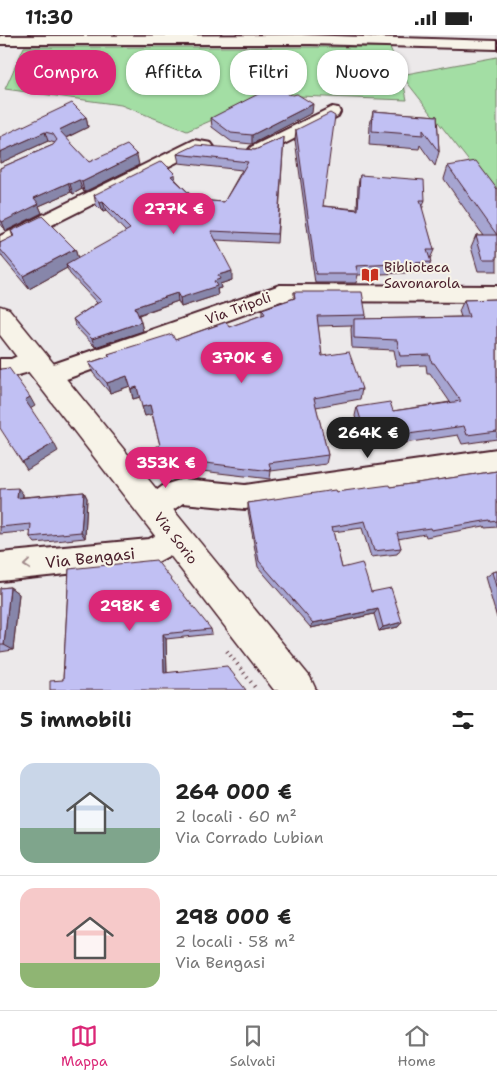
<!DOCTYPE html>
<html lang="it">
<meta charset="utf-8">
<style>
body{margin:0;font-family:"Shantell Sans",sans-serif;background:#f2f2f2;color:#222;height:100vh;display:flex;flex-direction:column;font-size:19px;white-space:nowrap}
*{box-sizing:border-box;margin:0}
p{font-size:16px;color:#767676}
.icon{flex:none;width:28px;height:28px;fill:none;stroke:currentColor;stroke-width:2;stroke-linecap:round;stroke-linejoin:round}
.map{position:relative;height:655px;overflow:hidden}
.drawer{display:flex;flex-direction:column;background:#fff;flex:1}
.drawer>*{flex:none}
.banner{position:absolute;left:15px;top:15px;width:468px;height:45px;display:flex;gap:10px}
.price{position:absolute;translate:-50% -42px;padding:0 11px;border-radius:18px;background:#db2777;color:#fff;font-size:16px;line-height:32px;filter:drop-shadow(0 1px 2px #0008)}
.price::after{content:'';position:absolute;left:50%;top:30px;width:15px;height:11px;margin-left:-8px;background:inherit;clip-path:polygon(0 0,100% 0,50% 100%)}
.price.current{background:#222;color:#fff}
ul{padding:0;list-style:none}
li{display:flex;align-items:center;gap:15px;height:125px;padding:0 20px}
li+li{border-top:1px solid #e0e0e0}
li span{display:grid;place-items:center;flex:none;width:140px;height:100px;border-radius:15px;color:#555}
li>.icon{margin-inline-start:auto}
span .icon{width:60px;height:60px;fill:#fffc;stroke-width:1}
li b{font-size:21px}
h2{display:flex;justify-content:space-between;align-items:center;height:60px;padding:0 20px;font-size:21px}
.pill{padding:0 18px;border-radius:20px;background:#fff;box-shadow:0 1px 4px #0004;font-size:18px;line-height:45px}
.pill.current{background:#db2777;color:#fff}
.status{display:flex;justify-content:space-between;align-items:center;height:35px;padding:0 25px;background:#fff;direction:ltr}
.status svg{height:14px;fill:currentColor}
.tab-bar{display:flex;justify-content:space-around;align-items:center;height:70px;border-top:1px solid #e0e0e0;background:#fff;font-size:14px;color:#767676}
.tab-bar a{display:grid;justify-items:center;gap:2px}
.tab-bar .current{color:#db2777}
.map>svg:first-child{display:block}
</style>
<div class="status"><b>11:30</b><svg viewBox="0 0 49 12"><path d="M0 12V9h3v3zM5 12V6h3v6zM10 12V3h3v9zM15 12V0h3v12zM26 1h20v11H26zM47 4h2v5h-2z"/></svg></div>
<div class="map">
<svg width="497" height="655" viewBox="0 0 497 655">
<rect width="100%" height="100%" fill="#ece9ea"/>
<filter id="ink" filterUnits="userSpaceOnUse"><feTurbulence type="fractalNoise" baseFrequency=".02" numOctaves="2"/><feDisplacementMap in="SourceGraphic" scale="10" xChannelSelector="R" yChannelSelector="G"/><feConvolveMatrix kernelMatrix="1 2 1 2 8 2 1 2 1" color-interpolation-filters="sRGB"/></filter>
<g filter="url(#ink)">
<path fill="#a3dea4" stroke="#767e68" d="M 24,12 L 390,12 L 401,40 L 497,22 L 497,162 L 402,41 L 407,65 L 270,60 L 187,96 L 121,70 L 5,54 Z"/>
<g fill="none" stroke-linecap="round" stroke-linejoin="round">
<g stroke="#4a1f2b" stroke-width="4">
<g id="street">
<path d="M 301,0 L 497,6 L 497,14 L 311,9 L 0,9 L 0,1 Z"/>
<path d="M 332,72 L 338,73 L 340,77 L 338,81 L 263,120 L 257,122 L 251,120 L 248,116 L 251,112 Z"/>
<path d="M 194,105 L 211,108 L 214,112 L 211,116 L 197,117 L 0,216 L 0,201 Z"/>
<path d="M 280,250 L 497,251 L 497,267 L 281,266 L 47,351 L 39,348 L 36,341 L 39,334 Z"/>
<path d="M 33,314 L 41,316 L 44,323 C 37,338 15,342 0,342 L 0,324 L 11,324 Z"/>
<path d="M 497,414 L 497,436 L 245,474 L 183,468 L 162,483 L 153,486 L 144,483 L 140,474 L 144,465 L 164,450 L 183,444 L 245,450 Z"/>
<path d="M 176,490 L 185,494 L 189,503 L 185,512 L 152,530 L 0,546 L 0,518 L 149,504 Z"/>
</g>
</g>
<g stroke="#4a1f2b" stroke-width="3">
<path id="secondary" d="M 0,271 L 9,274 L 310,642 L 316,655 L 274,655 L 0,300 Z"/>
</g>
<path stroke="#4a1f2b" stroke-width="4" stroke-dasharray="1 4.5" stroke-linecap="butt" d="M 227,616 L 257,655"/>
<use href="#street" fill="#f7f3e8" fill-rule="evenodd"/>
<use href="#secondary" fill="#f7f3e8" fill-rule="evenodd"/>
</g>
<g fill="#a6a5d1" stroke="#4a1f2b">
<path d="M 373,76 L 437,81 L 439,117 L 435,131 L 420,110 L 419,114 L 369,110 L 370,90 Z"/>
<path d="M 312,78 L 252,109 L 232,107 L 212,92 L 211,83 Z"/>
<path d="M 86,82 L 88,92 L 66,103 L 89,127 L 139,130 L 84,157 L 82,154 L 73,159 L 71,157 L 39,171 L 42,178 L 6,196 L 0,188 L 0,133 L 53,110 L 55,108 L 48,106 L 0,128 L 0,102 Z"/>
<path d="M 296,95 L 323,171 L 357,174 L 358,150 L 360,140 L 425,165 L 422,175 L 434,215 L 430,224 L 431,227 L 427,237 L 358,240 L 356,248 L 315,248 L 295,105 Z"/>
<path d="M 284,102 L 277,208 L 216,205 L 232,245 L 220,249 L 221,253 L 217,254 L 218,260 L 181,272 L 178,266 L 139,280 L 143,296 L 95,312 L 76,292 L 73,284 L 97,268 L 70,239 L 67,233 L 29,254 L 3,223 L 0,218 L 0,208 L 13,202 L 11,196 L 75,214 L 78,224 L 126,197 L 106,176 L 103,177 L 96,170 L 94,160 L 176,145 L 196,165 L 224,167 L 242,135 L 179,128 L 177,119 L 255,115 Z"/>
<path d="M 448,131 L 497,154 L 497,236 L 478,236 L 471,212 L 476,200 L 483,200 L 444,144 Z"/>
<path d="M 294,257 L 366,280 L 365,284 L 461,282 L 459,276 L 464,265 L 497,264 L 497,404 L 462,409 L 458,400 L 364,414 L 355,381 L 357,372 L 393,376 L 450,367 L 430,338 L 427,338 L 426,330 L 397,331 L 394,315 L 352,313 L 351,294 L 352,290 L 318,291 L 322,321 L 362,354 L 360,364 L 316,372 L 328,420 L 326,429 L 271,436 L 270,444 L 168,432 L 158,420 L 156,412 L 160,410 L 152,379 L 145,381 L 140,362 L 133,364 L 130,351 L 110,358 L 93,338 L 89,328 L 109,321 L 108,319 L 175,305 L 229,292 L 262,280 L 262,274 L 294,263 Z"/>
<path d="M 497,436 L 497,492 L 485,493 L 484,491 L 426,502 L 425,499 L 398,504 L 401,513 L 397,519 L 371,522 L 362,493 L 333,497 L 342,533 L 371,557 L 402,587 L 398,592 L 379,596 L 374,579 L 311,593 L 258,532 L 248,475 L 248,468 L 336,457 L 390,452 Z"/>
<path d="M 0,454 L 23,459 L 23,462 L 84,457 L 87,463 L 85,503 L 35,508 L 30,502 L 31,496 L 0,499 Z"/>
<path d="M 69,534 L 211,594 L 212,599 L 166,604 L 167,638 L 63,645 Z"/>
<path d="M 497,536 L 497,583 L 485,542 L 492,537 Z"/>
<path d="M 10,552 L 19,559 L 13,615 L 0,617 L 0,553 Z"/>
</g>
<g fill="#8786aa" stroke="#4a1f2b">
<path d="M 313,69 L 312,78 L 252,109 L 252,100 Z"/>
<path d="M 86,82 L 88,92 L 61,105 L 59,95 Z"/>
<path d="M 45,97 L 48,106 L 0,128 L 0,117 Z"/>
<path d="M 137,120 L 139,130 L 84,157 L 82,147 Z"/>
<path d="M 175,139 L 176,148 L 171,141 Z"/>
<path d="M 79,145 L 82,154 L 73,159 L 70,149 Z"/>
<path d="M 68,148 L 71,157 L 39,171 L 42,178 L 6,196 L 2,187 L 34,163 Z"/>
<path d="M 103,167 L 106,176 L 103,177 L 100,168 Z"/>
<path d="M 75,214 L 79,227 L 66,230 L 67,233 L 29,254 L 23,241 Z"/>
<path d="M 232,236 L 232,245 L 220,249 L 221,253 L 217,254 L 218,260 L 181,272 L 180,263 L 214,246 L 218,240 Z"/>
<path d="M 177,258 L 178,266 L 137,280 L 135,272 Z"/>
<path d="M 141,287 L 143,296 L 95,312 L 92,304 Z"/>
<path d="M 127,341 L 130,351 L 110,358 L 107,348 Z"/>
<path d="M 137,352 L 140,362 L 133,364 L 131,354 Z"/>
<path d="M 30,362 L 35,371 L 30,374 L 25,365 Z"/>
<path d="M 150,370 L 153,379 L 145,381 L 142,372 Z"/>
<path d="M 54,408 L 58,416 L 27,435 L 22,427 Z"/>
<path d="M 18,453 L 23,459 L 22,469 L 17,463 Z"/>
<path d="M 84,457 L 87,463 L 85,503 L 81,497 Z"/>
<path d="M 10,552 L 19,559 L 13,615 L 4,610 Z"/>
<path d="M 378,574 L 374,579 L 311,593 L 313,588 Z"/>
<path d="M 402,587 L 398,592 L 379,596 L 383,592 Z"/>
<path d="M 163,599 L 166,604 L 167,642 L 164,638 Z"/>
</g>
<g fill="#c1c0f3" stroke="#4a1f2b">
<path d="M 276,50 L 288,59 L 293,60 L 297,59 L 313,69 L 252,100 L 231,98 L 211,83 Z"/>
<path d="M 72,68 L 86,82 L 59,95 L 89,127 L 127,110 L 137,120 L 82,147 L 79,145 L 70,149 L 68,148 L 34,163 L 39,169 L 2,187 L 0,184 L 0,133 L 53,110 L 57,105 L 53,99 L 45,97 L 0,117 L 0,102 Z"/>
<path d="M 373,76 L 437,81 L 439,117 L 423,95 L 423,100 L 372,96 Z"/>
<path d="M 330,78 L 335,81 L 323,171 L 358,175 L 360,140 L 424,145 L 425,165 L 420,165 L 434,215 L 427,215 L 431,227 L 356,231 L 358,239 L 316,239 L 296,95 Z"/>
<path d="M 284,102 L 277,199 L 211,196 L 232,236 L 218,240 L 220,244 L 214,246 L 217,251 L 180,263 L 177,258 L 135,272 L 141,287 L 92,304 L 73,284 L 101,266 L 66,230 L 130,194 L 103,167 L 100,168 L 94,160 L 162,126 L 175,139 L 171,141 L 196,165 L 224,167 L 248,127 L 177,119 L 196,110 L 255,115 Z"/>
<path d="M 476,126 L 497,154 L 497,224 L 483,224 L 476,200 L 497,200 L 448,131 Z"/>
<path d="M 42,181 L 75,214 L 23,241 L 0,214 L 0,208 L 14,201 L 11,196 Z"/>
<path d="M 294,257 L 362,257 L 366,280 L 317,281 L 322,321 L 349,317 L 362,354 L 314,363 L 328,420 L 269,428 L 271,436 L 165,423 L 156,412 L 160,410 L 150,370 L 142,372 L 137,352 L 131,354 L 127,341 L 107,348 L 89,328 L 110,321 L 108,319 L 172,299 L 175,305 L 226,287 L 229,292 L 265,279 L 262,274 L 295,263 Z"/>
<path d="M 497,264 L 497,396 L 467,400 L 464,391 L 367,405 L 357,372 L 390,367 L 393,376 L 461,366 L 434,328 L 432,328 L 430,320 L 400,321 L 397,305 L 354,303 L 354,284 L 469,282 L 464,265 Z"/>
<path d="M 9,333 L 30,362 L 25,365 L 54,408 L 22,427 L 0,393 L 0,334 Z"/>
<path d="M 497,436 L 497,486 L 491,487 L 490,485 L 431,495 L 430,493 L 397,498 L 401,513 L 374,516 L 365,486 L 332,492 L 342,533 L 362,528 L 371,557 L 391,553 L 402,587 L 383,592 L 378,574 L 313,588 L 259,526 L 248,468 L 335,455 L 336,457 L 389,450 L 390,452 Z"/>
<path d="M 18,453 L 17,463 L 84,457 L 81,497 L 30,502 L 31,489 L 0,492 L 0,454 Z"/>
<path d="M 156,525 L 211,594 L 163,599 L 164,638 L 227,631 L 246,655 L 50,655 L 50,646 L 63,645 L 69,534 Z"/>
<path d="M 497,536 L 497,555 L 492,537 Z"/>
<path d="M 10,552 L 4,610 L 0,610 L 0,553 Z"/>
</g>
<defs><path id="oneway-chevron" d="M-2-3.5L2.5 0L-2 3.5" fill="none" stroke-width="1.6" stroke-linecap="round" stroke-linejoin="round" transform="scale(1.25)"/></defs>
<use stroke="#a0898a" href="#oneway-chevron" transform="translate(27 530) rotate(174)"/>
</g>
<defs>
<g id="library-bare" transform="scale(1.35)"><path d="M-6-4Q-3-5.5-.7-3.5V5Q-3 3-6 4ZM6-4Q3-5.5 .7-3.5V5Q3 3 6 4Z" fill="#c8321e" stroke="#f7f3e8" stroke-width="2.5" paint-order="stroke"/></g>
</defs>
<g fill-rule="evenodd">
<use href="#library-bare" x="370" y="240"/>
</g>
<g text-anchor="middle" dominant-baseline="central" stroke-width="4" stroke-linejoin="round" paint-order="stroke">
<g font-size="14" fill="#4a1f2b" stroke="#f7f3e8" text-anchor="start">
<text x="384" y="232">Biblioteca<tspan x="384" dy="16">Savonarola</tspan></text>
</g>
<g font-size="14" fill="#4a1f2b" stroke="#f7f3e8">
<text transform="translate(238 273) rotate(-20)">Via Tripoli</text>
<text transform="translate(176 503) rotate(52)">Via Sorio</text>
</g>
<g font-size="16" fill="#4a1f2b" stroke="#f7f3e8">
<text transform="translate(90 523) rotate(-6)">Via Bengasi</text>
</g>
</g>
</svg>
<b class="price" style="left:174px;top:200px">277K €</b>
<b class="price" style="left:242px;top:349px">370K €</b>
<b class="price current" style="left:368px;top:424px">264K €</b>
<b class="price" style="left:166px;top:454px">353K €</b>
<b class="price" style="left:130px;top:597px">298K €</b>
<div class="banner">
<a class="pill current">Compra</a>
<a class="pill">Affitta</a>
<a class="pill">Filtri</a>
<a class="pill">Nuovo</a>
</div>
</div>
<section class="drawer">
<h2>5 immobili<svg class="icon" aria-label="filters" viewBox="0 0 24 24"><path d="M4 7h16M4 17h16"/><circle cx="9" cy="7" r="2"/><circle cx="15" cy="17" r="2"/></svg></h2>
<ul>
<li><span style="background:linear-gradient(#c9d6e8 65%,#7fa58c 0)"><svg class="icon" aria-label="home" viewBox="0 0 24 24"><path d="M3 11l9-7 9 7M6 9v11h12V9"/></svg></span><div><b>264 000 €</b><p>2 locali · 60 m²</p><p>Via Corrado Lubian</p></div></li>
<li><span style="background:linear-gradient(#f6c9c9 75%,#8fb573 0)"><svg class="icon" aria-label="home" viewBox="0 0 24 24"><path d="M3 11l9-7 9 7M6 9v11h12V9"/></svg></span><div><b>298 000 €</b><p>2 locali · 58 m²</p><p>Via Bengasi</p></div></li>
</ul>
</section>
<nav class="tab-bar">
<a class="current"><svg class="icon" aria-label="map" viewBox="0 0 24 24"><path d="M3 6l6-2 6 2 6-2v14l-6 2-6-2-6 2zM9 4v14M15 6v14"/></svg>Mappa</a>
<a><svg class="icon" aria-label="saved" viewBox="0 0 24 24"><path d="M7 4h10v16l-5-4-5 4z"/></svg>Salvati</a>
<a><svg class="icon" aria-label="home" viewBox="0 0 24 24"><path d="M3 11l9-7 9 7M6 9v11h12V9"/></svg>Home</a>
</nav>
